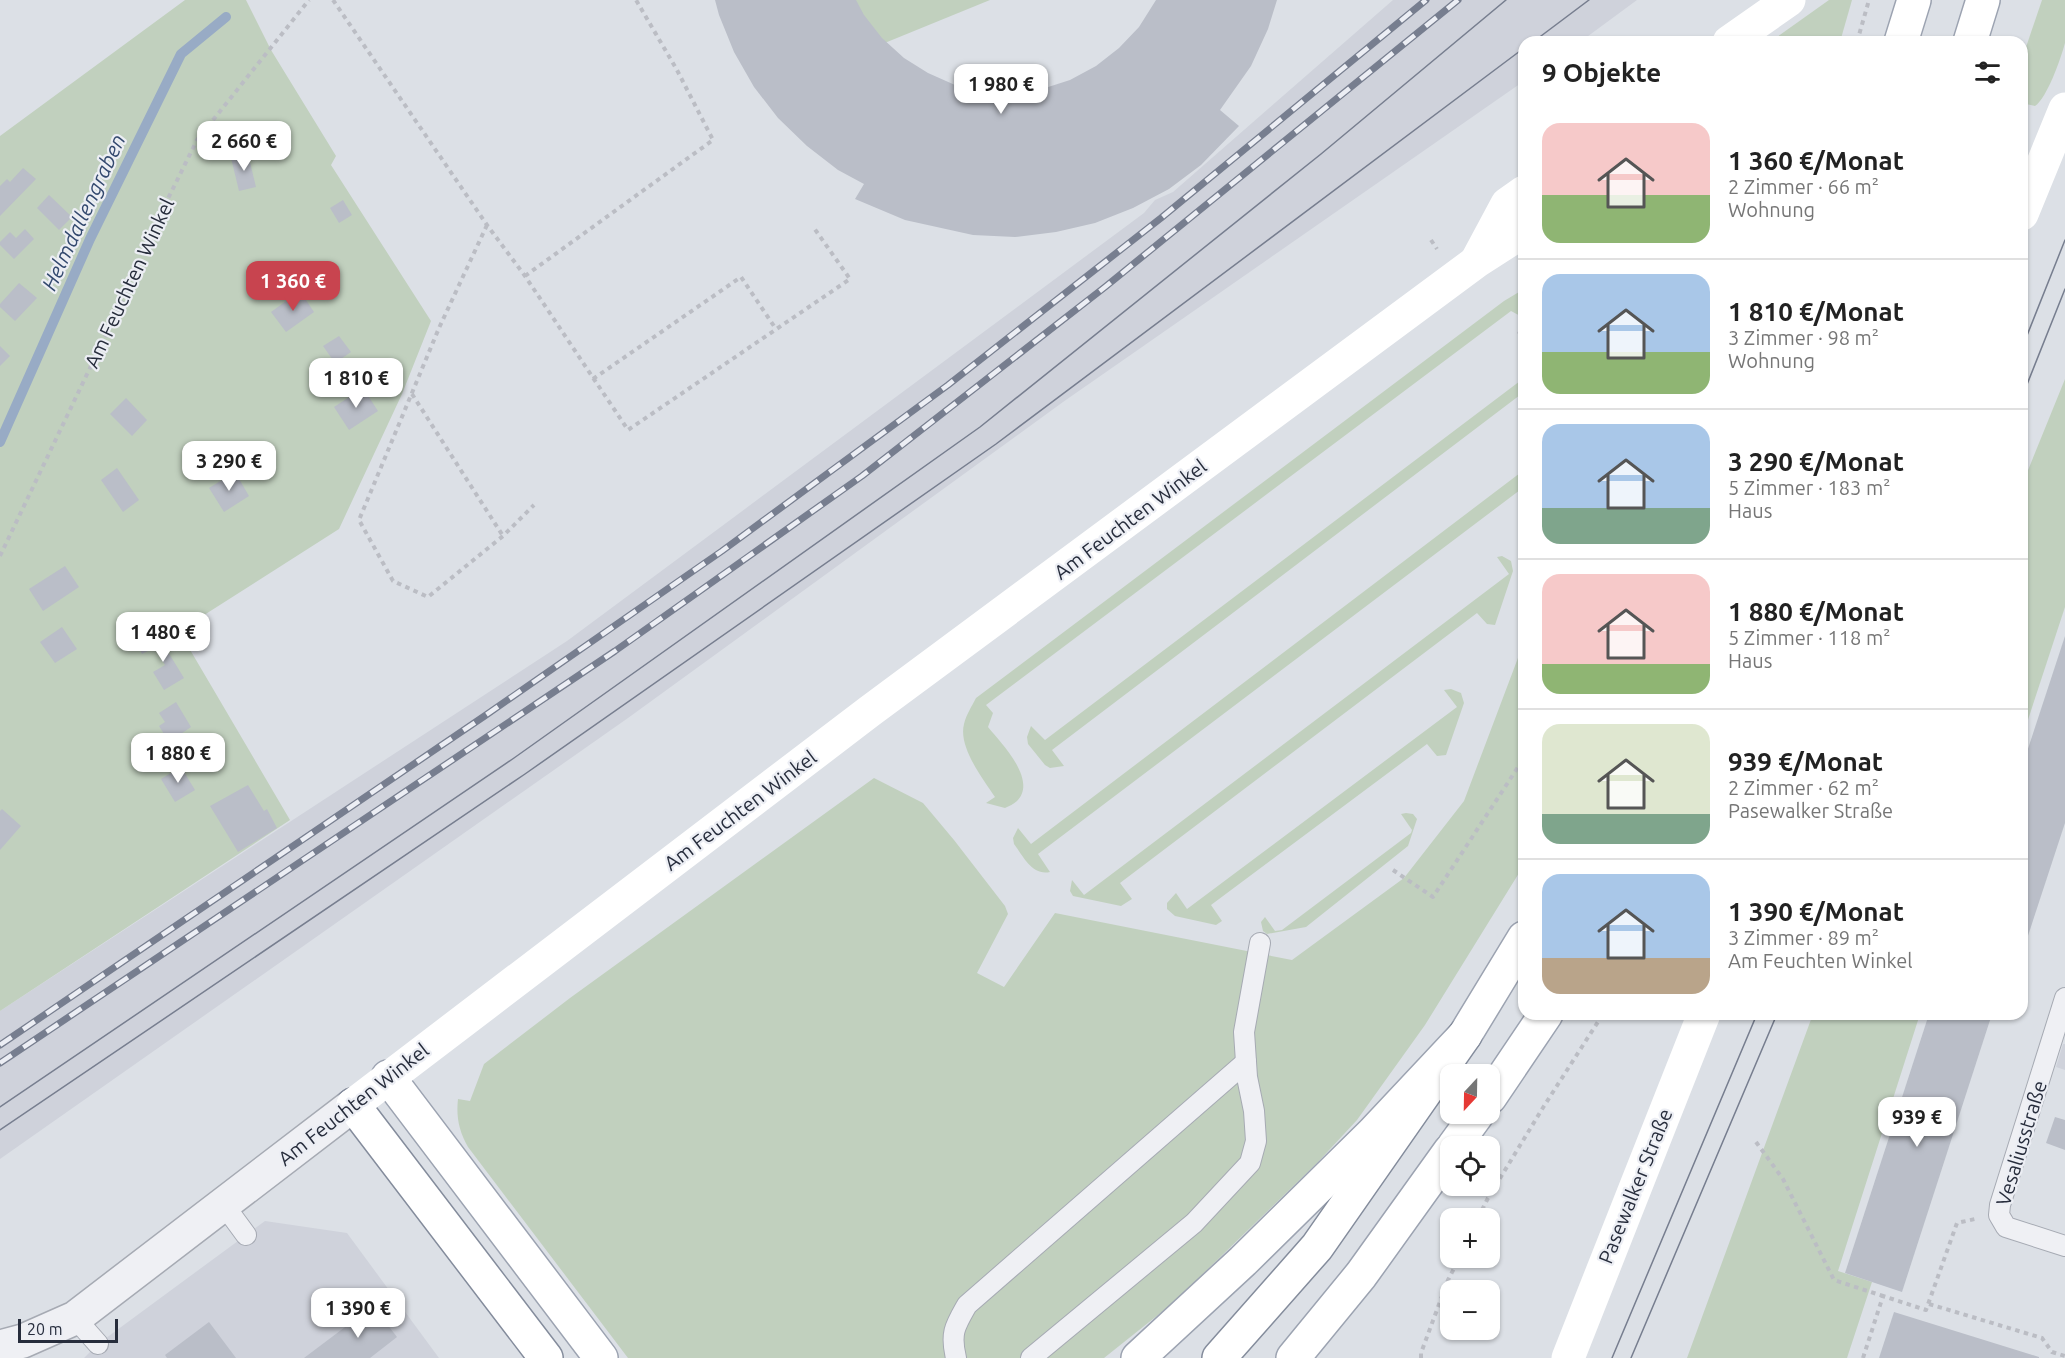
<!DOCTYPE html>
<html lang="de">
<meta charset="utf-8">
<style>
body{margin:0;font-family:Ubuntu,sans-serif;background:#f6f6f6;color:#222;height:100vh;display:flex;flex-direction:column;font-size:22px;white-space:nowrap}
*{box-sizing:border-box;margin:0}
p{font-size:20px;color:#767676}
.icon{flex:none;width:33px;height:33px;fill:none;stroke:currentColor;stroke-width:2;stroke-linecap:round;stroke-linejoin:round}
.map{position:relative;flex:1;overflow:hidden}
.drawer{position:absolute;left:1518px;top:36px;width:510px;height:984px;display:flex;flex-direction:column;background:#fff;border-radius:18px;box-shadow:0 2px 4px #0004}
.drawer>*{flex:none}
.needle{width:39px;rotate:202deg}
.buttons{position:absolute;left:1440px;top:1064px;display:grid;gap:12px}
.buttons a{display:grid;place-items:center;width:60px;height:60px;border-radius:12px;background:#fff;box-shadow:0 2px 4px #0004;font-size:30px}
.scale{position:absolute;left:18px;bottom:15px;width:100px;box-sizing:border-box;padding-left:6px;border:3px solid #272d3c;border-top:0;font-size:16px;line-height:21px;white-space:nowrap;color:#272d3c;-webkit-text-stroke:4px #eceef4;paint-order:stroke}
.price{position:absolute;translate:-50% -51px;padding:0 14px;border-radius:12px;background:#fff;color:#222;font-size:20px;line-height:39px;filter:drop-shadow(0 2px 3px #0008)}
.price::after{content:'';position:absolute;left:50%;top:36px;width:18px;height:14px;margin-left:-9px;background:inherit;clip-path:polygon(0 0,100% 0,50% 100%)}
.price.on{background:#c8444f;color:#fff}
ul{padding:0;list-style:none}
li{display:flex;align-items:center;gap:18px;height:150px;padding:0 24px}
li+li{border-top:2px solid #e0e0e0}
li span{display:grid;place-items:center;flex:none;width:168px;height:120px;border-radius:18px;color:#555}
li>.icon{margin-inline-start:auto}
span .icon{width:72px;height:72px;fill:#fffc;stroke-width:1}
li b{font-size:26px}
h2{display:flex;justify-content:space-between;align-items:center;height:72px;padding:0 24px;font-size:26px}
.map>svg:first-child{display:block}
</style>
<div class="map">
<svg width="2065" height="1358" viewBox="0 0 2065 1358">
<rect width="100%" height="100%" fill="#dce0e6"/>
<g fill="#cfd2db">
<path d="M 1393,0 L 1637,0 L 1580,42 L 1524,42 L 1524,81 L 1063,402 L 628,718 L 0,1159 L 0,1011 L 567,641 L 1144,213 L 1155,200 L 1173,192 Z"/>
<path d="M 2063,1044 L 2065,1044 L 2065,1070 L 2056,1067 Z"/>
<path d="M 265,1221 L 347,1233 L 439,1358 L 84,1358 L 98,1344 Z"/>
</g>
<g fill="#c1d0be">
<path d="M 185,0 L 246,0 L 271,50 L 336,156 L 331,165 L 431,321 L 402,394 L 339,529 L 179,631 L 290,820 L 0,1011 L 0,136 Z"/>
<path d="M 792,0 L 990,0 L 821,69 Z"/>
<path d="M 1829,0 L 1852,0 L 1840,42 L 1770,42 Z"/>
<path d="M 2042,0 L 2065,0 C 2065,13 2065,30 2065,43 C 2061,58 2047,98 2035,106 L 2026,104 L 2022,100 L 2022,59 Z"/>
<path d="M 1524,289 L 1524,318 L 1511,311 L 986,705 L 993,713 L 988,727 C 1001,743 1038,780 1017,801 C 1014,804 1009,806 1005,808 L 986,803 L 995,797 C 983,779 958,747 964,724 C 966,715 972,706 976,698 L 1504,301 Z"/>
<path d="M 1524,378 L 1524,392 L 1052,750 L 1064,766 L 1050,768 L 1045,765 L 1028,744 L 1027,737 L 1031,726 L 1045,740 Z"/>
<path d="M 2065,379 L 2065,607 L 2022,738 L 2022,485 Z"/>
<path d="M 1524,470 L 1524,494 L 1520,490 L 1038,854 L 1050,872 C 1032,876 1023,856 1014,844 L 1013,838 L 1018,828 L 1031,844 Z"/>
<path d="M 1502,556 L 1511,561 L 1513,571 L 1495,625 L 1487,624 L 1477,613 L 1120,883 L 1132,899 L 1121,906 L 1073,896 L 1070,891 L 1072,880 L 1084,895 L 1509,574 L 1497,557 Z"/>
<path d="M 1524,642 L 1524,865 L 1425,1025 L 1357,1120 L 1318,1162 L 1173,1303 L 1104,1358 L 628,1358 L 468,1147 C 459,1131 456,1117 458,1099 L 470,1101 L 484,1064 L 570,998 L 874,778 L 923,803 L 954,840 L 1005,906 L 1008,914 L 977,973 L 1004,987 L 1055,913 L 1292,960 L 1404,878 L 1464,801 Z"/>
<path d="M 1451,689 L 1461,693 L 1464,703 L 1446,755 L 1437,756 L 1427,744 L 1211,905 L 1222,921 L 1216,925 L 1175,916 L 1167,909 L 1167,903 L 1176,893 L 1187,909 L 1457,707 L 1444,690 Z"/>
<path d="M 1406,813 L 1413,814 L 1417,819 L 1408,846 L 1306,927 L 1267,934 L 1263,931 L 1261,922 L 1265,917 L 1275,931 L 1282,930 L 1411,833 L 1412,830 L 1401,814 Z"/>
<path d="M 1813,1014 L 1920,1014 L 1838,1271 L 1872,1282 L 1847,1358 L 1687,1358 Z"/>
</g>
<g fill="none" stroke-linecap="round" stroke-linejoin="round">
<path stroke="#98abc5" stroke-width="10" d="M 0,442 L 90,239 L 181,54 L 226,17"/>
</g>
<g fill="#babec8">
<path d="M 715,0 L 856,0 L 864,15 L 882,38 L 904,58 L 928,73 L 955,85 L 984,91 L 1013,92 L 1042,89 L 1070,80 L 1096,66 L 1119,48 L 1139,27 L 1156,0 L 1277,0 L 1268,29 L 1251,66 L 1220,110 L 1239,126 L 1201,165 L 1169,189 L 1133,208 L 1095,223 L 1056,232 L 1015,237 L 973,235 L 905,220 L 855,199 L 864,184 L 838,170 L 807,146 L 778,118 L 754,87 L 734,52 L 719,15 Z"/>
<path d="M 248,154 L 256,187 L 239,191 L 231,158 Z"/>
<path d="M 23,168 L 36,179 L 0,216 L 0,186 L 7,179 L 10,182 Z"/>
<path d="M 49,195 L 72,217 L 59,230 L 37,208 Z"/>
<path d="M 343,200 L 352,215 L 339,223 L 330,208 Z"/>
<path d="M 25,229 L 34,239 L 14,259 L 0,245 L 0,242 L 10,232 L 16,238 Z"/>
<path d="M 19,283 L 37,298 L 15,321 L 0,307 L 0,304 Z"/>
<path d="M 300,291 L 314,312 L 286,332 L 271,312 Z"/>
<path d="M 339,336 L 351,352 L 335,363 L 323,346 Z"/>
<path d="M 0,346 L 10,356 L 0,366 Z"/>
<path d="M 363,388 L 378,411 L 349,430 L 334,407 Z"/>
<path d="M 126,398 L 147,420 L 132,436 L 110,414 Z"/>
<path d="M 117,468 L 139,500 L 123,512 L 101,480 Z"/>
<path d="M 235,472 L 249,496 L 224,512 L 209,488 Z"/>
<path d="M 65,566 L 79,587 L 43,611 L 29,589 Z"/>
<path d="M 62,627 L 77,649 L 55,663 L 40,642 Z"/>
<path d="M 157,634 L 184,678 L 164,690 L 153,672 L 165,665 L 154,648 L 142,654 L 138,646 Z"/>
<path d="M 2065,636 L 2065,823 L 2022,954 L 2022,767 Z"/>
<path d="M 176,702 L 191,727 L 169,742 L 159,726 L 165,722 L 159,713 Z"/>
<path d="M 181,767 L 195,790 L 175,802 L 161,779 Z"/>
<path d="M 248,785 L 264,811 L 267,809 L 277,828 L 238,852 L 210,806 Z"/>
<path d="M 2,809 L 21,826 L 0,850 L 0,811 Z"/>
<path d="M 1929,1014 L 1992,1014 L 1902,1292 L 1845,1273 Z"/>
<path d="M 2055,1117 L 2065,1120 L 2065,1150 L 2046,1143 Z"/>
<path d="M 373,1306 L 397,1337 L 370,1358 L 304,1358 Z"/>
<path d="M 1894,1312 L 2039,1357 L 2039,1358 L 1879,1358 Z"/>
<path d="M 209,1322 L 236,1358 L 167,1358 L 165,1355 Z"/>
</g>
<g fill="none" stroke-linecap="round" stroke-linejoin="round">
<g stroke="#a6aab3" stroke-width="22">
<g id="service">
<path d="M 2065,998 L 2000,1205 L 1999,1215 L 2006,1227 L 2065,1246"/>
<path d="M 224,1205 L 246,1235"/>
<path d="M 75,1318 L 98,1344"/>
<path d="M 956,1358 C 950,1333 955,1326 967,1305 L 1246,1062"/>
<path d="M 1031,1358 L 1194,1223 L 1250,1163 L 1256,1141 L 1254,1111 L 1247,1077 L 1244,1032 L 1260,943"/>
</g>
</g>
<g stroke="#a6aab3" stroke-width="36">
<path id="minor" d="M 0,1347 L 23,1341 L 75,1318 L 353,1105"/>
</g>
<g stroke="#9ca3b1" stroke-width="36">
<g id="primary">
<path d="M 1901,42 L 1914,0"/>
<path d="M 1970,42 L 1983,0"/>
<path d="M 388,1077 L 601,1358"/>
<path d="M 1490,1097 L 1546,1014"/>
<path d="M 1454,1146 L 1478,1113"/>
<path d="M 1138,1358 L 1243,1261 L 1373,1133 L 1465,1035 L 1524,938"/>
<path d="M 1293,1358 L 1361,1275 L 1450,1151"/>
</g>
</g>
<g stroke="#848c9c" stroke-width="36">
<g id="motorway">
<path d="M 353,1105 L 546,1358"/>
<path d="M 1219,1358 L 1317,1247 L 1465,1035"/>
</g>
</g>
<g stroke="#bbbdc4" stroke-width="4" stroke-dasharray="4.5 4.5" stroke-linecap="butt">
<path d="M 333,0 L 487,225 L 525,276 L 628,430 L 850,279 L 814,228"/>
<path d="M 1857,42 L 1869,0"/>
<path d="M 487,225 L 439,328 L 359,520 L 393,581 L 428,597 L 503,536 L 534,505"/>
<path d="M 1431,240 L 1437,249"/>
<path d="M 525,276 L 713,140 L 677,70 L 636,0"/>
<path d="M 1519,334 L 1524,323"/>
<path d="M 593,379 L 741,277 L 776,329"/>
<path d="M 412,394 L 503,536"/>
<path d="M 0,556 L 134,276 L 151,233 L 197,140 L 309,0"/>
<path d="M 1393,870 L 1433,897 L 1524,758"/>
<path d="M 1756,1142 L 1783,1179 L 1834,1280 L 1883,1296"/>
<path d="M 1478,1218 L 1488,1198 L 1544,1106 L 1603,1014"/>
<path d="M 1929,1304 L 2042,1338 L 2052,1352 L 2065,1356"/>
<path d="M 1421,1358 L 1421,1353 L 1448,1280 L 1460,1257"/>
<path d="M 1863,1358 L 1883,1296 L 1926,1310 L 1957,1223 L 1975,1219"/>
</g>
<use href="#service" stroke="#eff0f4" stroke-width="20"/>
<use href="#minor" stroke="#eff0f4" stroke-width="33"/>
<g stroke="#fff" stroke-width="33">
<path d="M 1729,42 L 1789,0"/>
<path d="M 2022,214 L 2065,109"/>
<path d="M 1477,260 L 1507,204 L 1524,192"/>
<path d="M 353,1105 L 870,711 L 1476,262 L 1524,231"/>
<path d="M 1568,1358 L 1704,1014"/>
</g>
<use href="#primary" stroke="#fff" stroke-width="33"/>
<use href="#motorway" stroke="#fff" stroke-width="33"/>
<g stroke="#777e8f" stroke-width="1.5">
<path d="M 1533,42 L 1589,0"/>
<path d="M 2022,348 L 2065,240"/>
<path d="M 2022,397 L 2065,289"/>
<path d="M 0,1107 L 514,758 L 980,427 L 1321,154 L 1506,0"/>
<path d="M 0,1130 L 525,774 L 996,444 L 1524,48"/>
<path d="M 1612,1358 L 1757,1014"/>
<path d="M 1631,1358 L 1777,1014"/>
</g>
<g stroke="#777e8f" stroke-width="7">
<g id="rail">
<path d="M 0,1045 L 486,715 L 722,551 L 948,385 L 1161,218 L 1426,0"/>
<path d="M 0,1063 L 615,651 L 862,476 L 1105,287 L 1458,0"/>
</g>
</g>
<use href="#rail" stroke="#eceef4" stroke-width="4.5" stroke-dasharray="14" stroke-linecap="butt"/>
</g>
<g text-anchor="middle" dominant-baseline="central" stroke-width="4.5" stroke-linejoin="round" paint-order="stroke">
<g font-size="20" fill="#272d3c" stroke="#eceef4">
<text transform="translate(129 283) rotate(-65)">Am Feuchten Winkel</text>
<text transform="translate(1130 519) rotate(-37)">Am Feuchten Winkel</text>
<text transform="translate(740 810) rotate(-37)">Am Feuchten Winkel</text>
<text transform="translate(353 1104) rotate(-38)">Am Feuchten Winkel</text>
<text transform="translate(2021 1143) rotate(-73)">Vesaliusstraße</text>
<text transform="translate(1635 1186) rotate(-68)">Pasewalker Straße</text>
</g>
<g font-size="21" font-style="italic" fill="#33496e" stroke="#eceef4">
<text transform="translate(83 212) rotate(-65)">Helmdallengraben</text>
</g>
</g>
</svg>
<div class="buttons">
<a><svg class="needle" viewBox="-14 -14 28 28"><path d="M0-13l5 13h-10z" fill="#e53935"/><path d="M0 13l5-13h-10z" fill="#767676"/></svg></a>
<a><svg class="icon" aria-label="locate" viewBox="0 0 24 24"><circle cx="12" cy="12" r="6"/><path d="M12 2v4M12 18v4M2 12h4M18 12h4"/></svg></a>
<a>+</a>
<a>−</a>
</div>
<div class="scale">20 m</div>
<b class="price" style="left:1001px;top:115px">1 980 €</b>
<b class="price" style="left:244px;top:172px">2 660 €</b>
<b class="price on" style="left:293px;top:312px">1 360 €</b>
<b class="price" style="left:356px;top:409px">1 810 €</b>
<b class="price" style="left:229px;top:492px">3 290 €</b>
<b class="price" style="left:163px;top:663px">1 480 €</b>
<b class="price" style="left:178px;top:784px">1 880 €</b>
<b class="price" style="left:1917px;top:1148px">939 €</b>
<b class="price" style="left:358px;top:1339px">1 390 €</b>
<section class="drawer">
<h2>9 Objekte<svg class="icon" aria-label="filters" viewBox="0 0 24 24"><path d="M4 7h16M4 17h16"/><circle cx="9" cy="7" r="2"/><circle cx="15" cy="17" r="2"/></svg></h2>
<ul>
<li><span style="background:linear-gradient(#f6c9c9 60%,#8fb573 0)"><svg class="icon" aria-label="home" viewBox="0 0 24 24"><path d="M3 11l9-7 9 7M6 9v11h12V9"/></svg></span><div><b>1 360 €/Monat</b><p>2 Zimmer · 66 m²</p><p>Wohnung</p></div></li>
<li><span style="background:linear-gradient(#a9c7e8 65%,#8fb573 0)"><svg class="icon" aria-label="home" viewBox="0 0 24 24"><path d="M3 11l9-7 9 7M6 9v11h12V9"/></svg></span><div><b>1 810 €/Monat</b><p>3 Zimmer · 98 m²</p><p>Wohnung</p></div></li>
<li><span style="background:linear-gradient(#a9c7e8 70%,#7fa58c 0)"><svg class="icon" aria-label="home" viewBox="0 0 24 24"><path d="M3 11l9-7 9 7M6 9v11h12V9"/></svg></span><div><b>3 290 €/Monat</b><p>5 Zimmer · 183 m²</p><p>Haus</p></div></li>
<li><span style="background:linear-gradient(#f6c9c9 75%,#8fb573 0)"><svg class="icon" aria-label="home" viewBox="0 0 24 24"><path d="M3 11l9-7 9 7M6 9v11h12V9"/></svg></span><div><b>1 880 €/Monat</b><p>5 Zimmer · 118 m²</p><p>Haus</p></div></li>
<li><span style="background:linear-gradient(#dfe7d0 75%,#7fa58c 0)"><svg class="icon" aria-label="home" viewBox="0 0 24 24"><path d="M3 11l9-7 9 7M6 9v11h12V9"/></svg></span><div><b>939 €/Monat</b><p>2 Zimmer · 62 m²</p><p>Pasewalker Straße</p></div></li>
<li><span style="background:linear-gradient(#a9c7e8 70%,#b9a48a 0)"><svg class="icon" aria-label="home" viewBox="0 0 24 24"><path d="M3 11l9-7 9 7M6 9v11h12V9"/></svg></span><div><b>1 390 €/Monat</b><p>3 Zimmer · 89 m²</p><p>Am Feuchten Winkel</p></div></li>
</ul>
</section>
</div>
